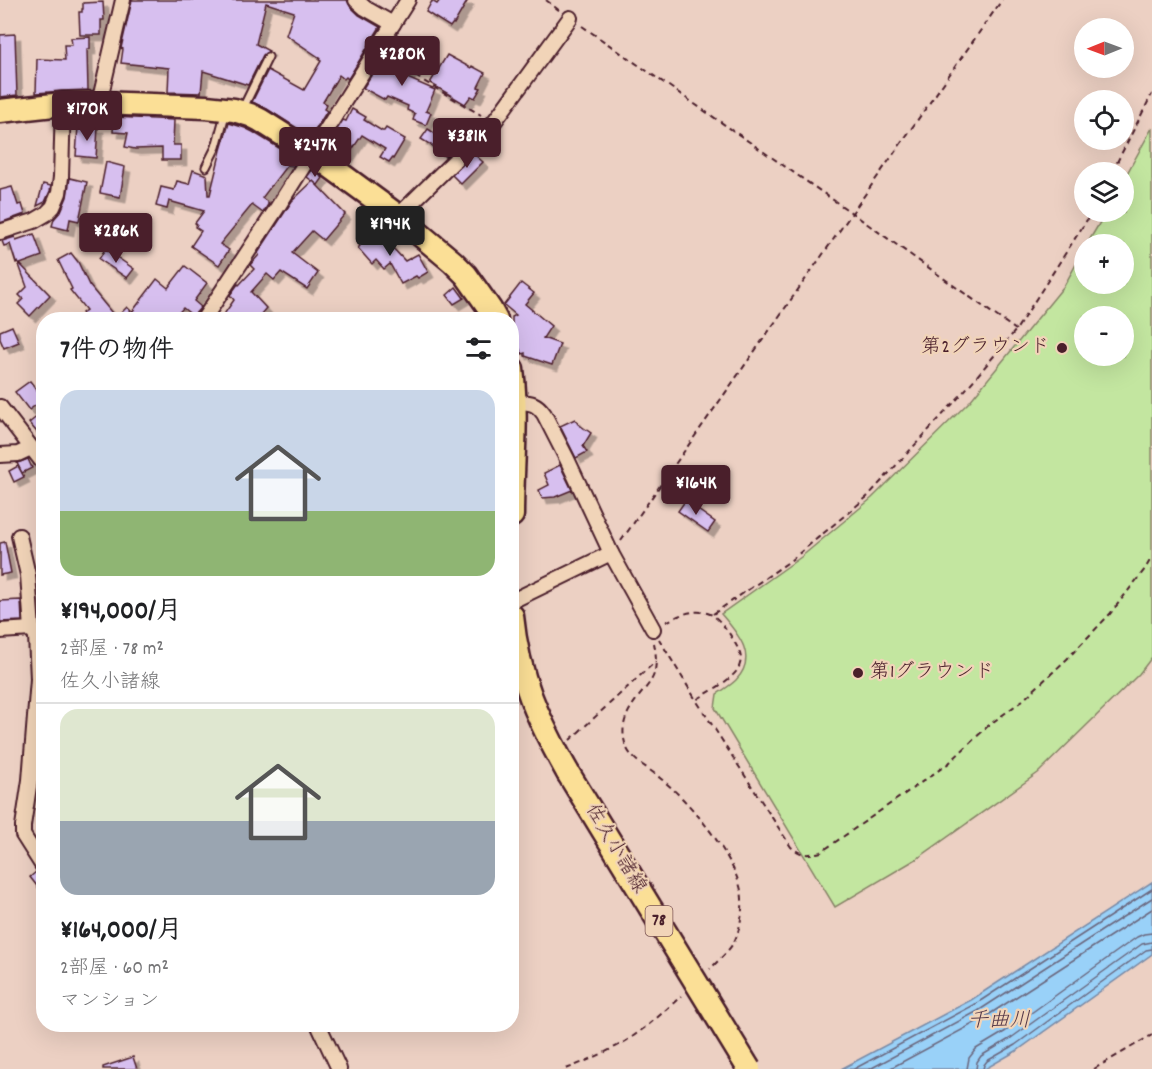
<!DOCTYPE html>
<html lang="ja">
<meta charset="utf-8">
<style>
body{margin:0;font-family:Dekko,"Klee One",sans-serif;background:#f2f2f2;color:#202124;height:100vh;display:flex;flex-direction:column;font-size:22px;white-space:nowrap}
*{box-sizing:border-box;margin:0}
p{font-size:20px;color:#757577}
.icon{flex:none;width:33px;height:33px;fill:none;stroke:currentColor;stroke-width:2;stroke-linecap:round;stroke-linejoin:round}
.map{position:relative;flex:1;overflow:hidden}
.side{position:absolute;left:36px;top:312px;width:483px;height:720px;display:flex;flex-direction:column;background:#fff;border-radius:24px;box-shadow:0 6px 24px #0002}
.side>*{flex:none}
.needle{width:39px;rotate:269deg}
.tools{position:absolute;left:1074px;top:18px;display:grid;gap:12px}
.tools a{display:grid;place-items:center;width:60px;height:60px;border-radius:50%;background:#fff;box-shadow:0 6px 24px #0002;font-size:30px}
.price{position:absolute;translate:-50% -51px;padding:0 14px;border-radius:6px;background:#4a1f2b;color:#fff;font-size:20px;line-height:39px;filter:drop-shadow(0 2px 3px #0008)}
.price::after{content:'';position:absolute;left:50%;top:36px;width:18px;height:14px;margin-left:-9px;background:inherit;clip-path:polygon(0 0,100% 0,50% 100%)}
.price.active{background:#222;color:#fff}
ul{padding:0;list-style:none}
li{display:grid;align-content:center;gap:12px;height:318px;padding:0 24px}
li+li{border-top:2px solid #e0e0e0}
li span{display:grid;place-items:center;height:186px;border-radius:18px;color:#555}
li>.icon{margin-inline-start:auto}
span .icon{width:108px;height:108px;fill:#fffc;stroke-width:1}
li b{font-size:26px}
h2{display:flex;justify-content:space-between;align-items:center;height:72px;padding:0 24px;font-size:26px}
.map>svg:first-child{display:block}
</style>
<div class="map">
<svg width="1152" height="1069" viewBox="0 0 1152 1069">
<defs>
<filter id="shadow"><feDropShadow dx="5.5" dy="5.5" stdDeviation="0" flood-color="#0004"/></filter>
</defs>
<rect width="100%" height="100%" fill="#ecd0c3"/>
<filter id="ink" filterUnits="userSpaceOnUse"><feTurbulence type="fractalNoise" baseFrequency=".0167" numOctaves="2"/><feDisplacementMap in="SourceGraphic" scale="12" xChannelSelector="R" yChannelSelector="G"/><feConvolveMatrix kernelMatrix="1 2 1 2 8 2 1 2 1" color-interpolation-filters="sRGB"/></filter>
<g filter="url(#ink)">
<path fill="#c3e6a0" stroke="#868266" stroke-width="1.5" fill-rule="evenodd" d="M 1152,128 L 1152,657 L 1139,674 L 1038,773 L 918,858 L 835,907 L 715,708 L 717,694 C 723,690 731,685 736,680 C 759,656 737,633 721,614 L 801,557 L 872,498 L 970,401 L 1064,286 L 1084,250 L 1084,284 L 1124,284 L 1124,244 L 1087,244 L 1106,212 L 1124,212 L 1124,179 ZM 1084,316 L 1124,316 L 1124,356 L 1084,356 Z"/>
<path fill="#99d1f8" stroke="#798aa6" stroke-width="1.5" d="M 1152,882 L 1152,954 L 1018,1050 L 985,1069 L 841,1069 L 971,1000 Z"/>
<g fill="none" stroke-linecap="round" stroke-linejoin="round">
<g stroke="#6a667d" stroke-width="1.5">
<path d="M 854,1069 L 974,1005 L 1152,889"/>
<path d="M 870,1069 L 978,1011 L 1152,898"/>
<path d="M 889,1069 L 982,1019 L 1152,909"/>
<path d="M 967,1069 L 969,1058 L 976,1049 L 1006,1031 L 1137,937 L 1144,934 L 1152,933"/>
<path d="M 976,1069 L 977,1062 L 981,1056 L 1011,1038 L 1142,944 L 1152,942"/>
<path d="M 983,1069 L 984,1065 L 987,1061 L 1015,1045 L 1146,950 L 1152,949"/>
</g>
</g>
<g fill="#d7bfef" stroke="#4a1f2b" stroke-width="1.5" filter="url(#shadow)">
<path d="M 132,0 L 347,0 L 350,6 L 359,15 L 380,27 L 348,79 L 346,77 L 344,79 L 339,75 L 323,102 L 327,104 L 324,109 L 327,111 L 311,137 L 267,109 L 252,102 L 268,70 L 304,90 L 321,61 L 319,60 L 320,58 L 286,35 L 294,12 L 266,3 L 256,44 L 269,51 L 263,55 L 248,85 L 203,71 L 201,93 L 168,92 L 169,68 L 121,63 L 123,49 L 121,48 Z"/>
<path d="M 440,0 L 468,0 L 454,24 L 453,23 L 450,27 L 426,12 L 432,1 L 437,4 Z"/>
<path d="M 103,2 L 104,20 L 101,20 L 101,35 L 80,35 L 79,12 L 82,12 L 82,9 L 83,9 L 83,3 Z"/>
<path d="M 15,34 L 17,95 L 0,97 L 0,35 Z"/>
<path d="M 90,37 L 90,49 L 87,49 L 88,90 L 62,91 L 36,93 L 37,59 L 65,60 L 64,45 L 72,45 L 71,38 Z"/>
<path d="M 411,50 L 421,56 L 407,78 L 435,90 L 426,111 L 431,113 L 426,125 L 413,120 L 415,114 L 407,110 L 408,106 L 387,97 L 385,100 L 363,88 L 381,60 L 399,70 Z"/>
<path d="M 447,55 L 471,68 L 472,66 L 485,73 L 478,87 L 481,88 L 475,98 L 471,96 L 465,104 L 430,83 Z"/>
<path d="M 352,109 L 366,117 L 364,120 L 382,131 L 384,131 L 386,128 L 405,139 L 393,159 L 392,158 L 389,162 L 380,157 L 385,149 L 362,135 L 345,160 L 326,147 L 343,120 L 346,121 Z"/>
<path d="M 114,117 L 174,120 L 173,145 L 181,145 L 181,160 L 162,160 L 162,148 L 135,149 L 125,147 L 128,133 L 113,132 Z"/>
<path d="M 229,123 L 245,128 L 253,132 L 297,159 L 293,166 L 287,165 L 262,198 L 269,203 L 263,213 L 252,205 L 220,244 L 229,250 L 219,265 L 191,246 L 201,231 L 195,227 L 197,225 L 195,223 L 204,211 L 169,201 L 167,209 L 156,206 L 161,187 L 174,190 L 177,181 L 189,184 L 193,170 L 207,175 L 208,195 L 210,195 L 221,150 Z"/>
<path d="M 78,126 L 98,127 L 96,158 L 76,156 Z"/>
<path d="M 428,129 L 450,143 L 455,148 L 445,157 L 436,148 L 421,139 Z"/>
<path d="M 474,154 L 483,162 L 461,184 L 452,175 Z"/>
<path d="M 106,162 L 125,167 L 120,197 L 100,193 Z"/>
<path d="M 312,170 L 323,178 L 318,185 L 307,177 Z"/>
<path d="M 70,178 L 87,182 L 79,221 L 70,219 L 68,230 L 52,226 L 54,219 L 61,211 L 67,197 Z"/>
<path d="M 313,181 L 345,214 L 323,240 L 312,231 L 292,253 L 318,273 L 307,289 L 281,272 L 274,280 L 267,274 L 251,292 L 266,308 L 256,320 L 220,320 L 234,300 L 230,295 L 238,284 L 239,285 L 254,269 L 250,265 L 259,255 L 258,253 L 292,201 Z"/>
<path d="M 43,184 L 51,186 L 50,191 L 45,202 L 37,206 Z"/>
<path d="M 12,187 L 18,205 L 22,204 L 25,214 L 0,223 L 0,190 Z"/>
<path d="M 374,228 L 405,261 L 418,254 L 428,272 L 418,278 L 416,276 L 401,284 L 390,264 L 384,269 L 376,260 L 372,264 L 358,248 L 360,246 L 357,242 Z"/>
<path d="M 34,234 L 42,256 L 20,264 L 50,295 L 30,316 L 18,304 L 23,299 L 19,295 L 27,287 L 18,262 L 16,263 L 10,244 L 4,246 L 2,241 L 15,237 L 16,240 Z"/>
<path d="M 105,249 L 134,269 L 127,278 L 99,259 Z"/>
<path d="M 71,253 L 78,262 L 89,285 L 116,318 L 127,307 L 132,312 L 157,279 L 168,288 L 185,266 L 207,283 L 194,301 L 201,307 L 193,316 L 183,308 L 172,320 L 87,320 L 82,313 L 86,310 L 70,290 L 72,289 L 58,260 Z"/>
<path d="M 521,283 L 534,293 L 525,304 L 551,326 L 543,338 L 560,344 L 552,365 L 525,356 L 525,353 L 522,354 L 512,332 L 512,317 L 516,315 L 504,305 Z"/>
<path d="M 456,287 L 464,298 L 454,304 L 447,295 Z"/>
<path d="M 12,326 L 19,342 L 4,348 L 0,339 L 0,331 Z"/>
<path d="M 30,381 L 44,399 L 29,410 L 15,392 Z"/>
<path d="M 44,411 L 44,440 L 29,423 Z"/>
<path d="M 575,419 L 578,424 L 591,433 L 583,446 L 587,452 L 576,458 L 560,426 Z"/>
<path d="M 28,459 L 32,468 L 22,473 L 17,463 Z"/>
<path d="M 560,465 L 572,490 L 555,497 L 542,498 L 539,490 L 549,485 L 544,473 Z"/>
<path d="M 18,466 L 24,477 L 14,482 L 9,471 Z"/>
<path d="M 685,501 L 715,522 L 708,532 L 678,511 Z"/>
<path d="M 5,542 L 11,573 L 0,575 L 0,543 Z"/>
<path d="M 21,600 L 22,621 L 0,622 L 0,601 Z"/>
<path d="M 36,872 L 39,876 L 44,877 L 44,895 L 30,877 Z"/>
<path d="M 133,1057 L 137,1069 L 103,1069 L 103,1067 Z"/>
</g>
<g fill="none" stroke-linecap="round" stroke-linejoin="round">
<g stroke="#4a1f2b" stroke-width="11">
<g id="lane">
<path d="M 242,110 L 268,57"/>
<path d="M 206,167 L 216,147 L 226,111"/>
</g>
</g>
<g stroke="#4a1f2b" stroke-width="18">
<g id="street">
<path d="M 356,0 L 365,8 L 393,24"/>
<path d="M 99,103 L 123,0"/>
<path d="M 398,216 L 494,122 L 570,18"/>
<path d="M 0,232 L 34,221 L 46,214 L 53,207 L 59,193 L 61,177 L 63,104"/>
<path d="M 203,320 L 277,208 L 408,0"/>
<path d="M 514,402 C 529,403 535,401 544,414 L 567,459 L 611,553 L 653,629"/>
<path d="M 0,407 L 44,464"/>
<path d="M 0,455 L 18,454 L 31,448"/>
<path d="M 19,536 L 28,575 L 32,629 L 36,636"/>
<path d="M 512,601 L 611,553"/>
<path d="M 0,631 L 32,629"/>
<path d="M 44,631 L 36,636 L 38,679 L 30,780 L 23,826 L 23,835 L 44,868"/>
<path d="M 318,1024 L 339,1069"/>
</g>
</g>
<g stroke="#4a1f2b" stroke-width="27">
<g id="primary">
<path d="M 0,111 L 63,104 L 99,103 L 206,107 L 234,110 L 250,115 L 260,120 L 312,153 L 398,216 L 453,262 L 466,275 L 490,309 L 496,320"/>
<path d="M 512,369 C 518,417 512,466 512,515"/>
<path d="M 512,616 C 518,677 538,720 568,773"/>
</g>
</g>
<g stroke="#4a1f2b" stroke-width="2" stroke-dasharray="6 4.5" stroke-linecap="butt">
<path d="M 546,0 L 560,11"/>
<path d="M 582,26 L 852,213 L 1016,330"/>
<path d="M 388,60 L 481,115"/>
<path d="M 1112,172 L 1152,94"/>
<path d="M 621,541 L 1002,0"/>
<path d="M 713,614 L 790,561 L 867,497 L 960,396 L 1016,330 L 1092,212"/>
<path d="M 666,622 C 679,615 695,608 710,614 C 720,617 740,647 741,658 C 741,661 740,664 739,667 C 734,679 707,693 696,700 L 791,847 C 802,856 808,855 821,852 L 949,763 L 989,725 L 1023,700 L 1067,659 L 1110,614 L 1145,569 L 1152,557"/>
<path d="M 659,639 L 696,700"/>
<path d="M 654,643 C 656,653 657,664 654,674 C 652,680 648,685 644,690 C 631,706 619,721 625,743 C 629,760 648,767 660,778 C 690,802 727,847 739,883 C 745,900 742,926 734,942 C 728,952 718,961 710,969"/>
<path d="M 570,740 L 656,661"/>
<path d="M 566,1069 C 587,1061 607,1052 626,1041 C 646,1028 664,1012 681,996"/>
<path d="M 1094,1069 L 1152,1035"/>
</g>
<use href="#lane" stroke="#f1d4b8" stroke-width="7"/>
<use href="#street" stroke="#f1d4b8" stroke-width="14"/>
<use href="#primary" stroke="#fbdf96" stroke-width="22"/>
<g stroke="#4a1f2b" stroke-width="27" stroke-linecap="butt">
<path id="primary-bridge" d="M 568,773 L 749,1069"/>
</g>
<use href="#primary-bridge" stroke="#fbdf96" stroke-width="22"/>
</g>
</g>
<g fill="#4a1f2b" stroke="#f1d4b8" stroke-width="2">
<circle cx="1062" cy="348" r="6"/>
<circle cx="858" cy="673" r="6"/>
</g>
<g text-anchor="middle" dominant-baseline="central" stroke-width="4.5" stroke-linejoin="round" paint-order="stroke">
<rect fill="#f1d4b8" stroke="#7c5555" stroke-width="1.5" x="645.5" y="906" width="27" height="30" rx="4.5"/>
<g font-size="18" font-weight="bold" fill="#4a1f2b">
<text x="659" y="921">78</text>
</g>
<g font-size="20" fill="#4a1f2b" stroke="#f1d4b8" text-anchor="end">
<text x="1050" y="348">第2グラウンド</text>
<text x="870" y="673" text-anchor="start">第1グラウンド</text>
</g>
<g font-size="20" fill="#4a1f2b" stroke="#f1d4b8">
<text transform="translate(615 849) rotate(59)">佐久小諸線</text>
</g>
<g font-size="21" font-style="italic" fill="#563a4a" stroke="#f1d4b8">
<text x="999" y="1022">千曲川</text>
</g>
</g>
</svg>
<div class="tools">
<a><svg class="needle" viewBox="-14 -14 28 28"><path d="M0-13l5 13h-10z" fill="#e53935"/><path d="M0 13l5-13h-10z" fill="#757577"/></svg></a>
<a><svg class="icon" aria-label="locate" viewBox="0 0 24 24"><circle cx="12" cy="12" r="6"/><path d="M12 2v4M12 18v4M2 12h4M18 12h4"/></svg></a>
<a><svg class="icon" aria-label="layers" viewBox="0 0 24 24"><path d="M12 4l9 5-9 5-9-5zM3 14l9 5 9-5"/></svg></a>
<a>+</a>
<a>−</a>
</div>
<b class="price" style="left:402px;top:87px">¥280K</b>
<b class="price" style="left:87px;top:142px">¥170K</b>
<b class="price" style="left:467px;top:169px">¥381K</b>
<b class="price" style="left:315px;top:178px">¥247K</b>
<b class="price active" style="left:390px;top:257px">¥194K</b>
<b class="price" style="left:116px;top:264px">¥286K</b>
<b class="price" style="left:696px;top:516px">¥164K</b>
<section class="side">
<h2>7件の物件<svg class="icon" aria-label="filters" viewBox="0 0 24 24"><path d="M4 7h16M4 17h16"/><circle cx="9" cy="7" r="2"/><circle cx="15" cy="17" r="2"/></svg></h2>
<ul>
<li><span style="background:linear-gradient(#c9d6e8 65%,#8fb573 0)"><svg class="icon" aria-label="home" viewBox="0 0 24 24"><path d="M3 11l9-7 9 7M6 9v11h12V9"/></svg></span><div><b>¥194,000/月</b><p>2部屋 · 78 m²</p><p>佐久小諸線</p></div></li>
<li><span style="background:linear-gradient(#dfe7d0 60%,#9aa5b1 0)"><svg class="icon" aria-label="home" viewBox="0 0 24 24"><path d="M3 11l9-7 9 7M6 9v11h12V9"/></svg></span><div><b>¥164,000/月</b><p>2部屋 · 60 m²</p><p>マンション</p></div></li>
</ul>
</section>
</div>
